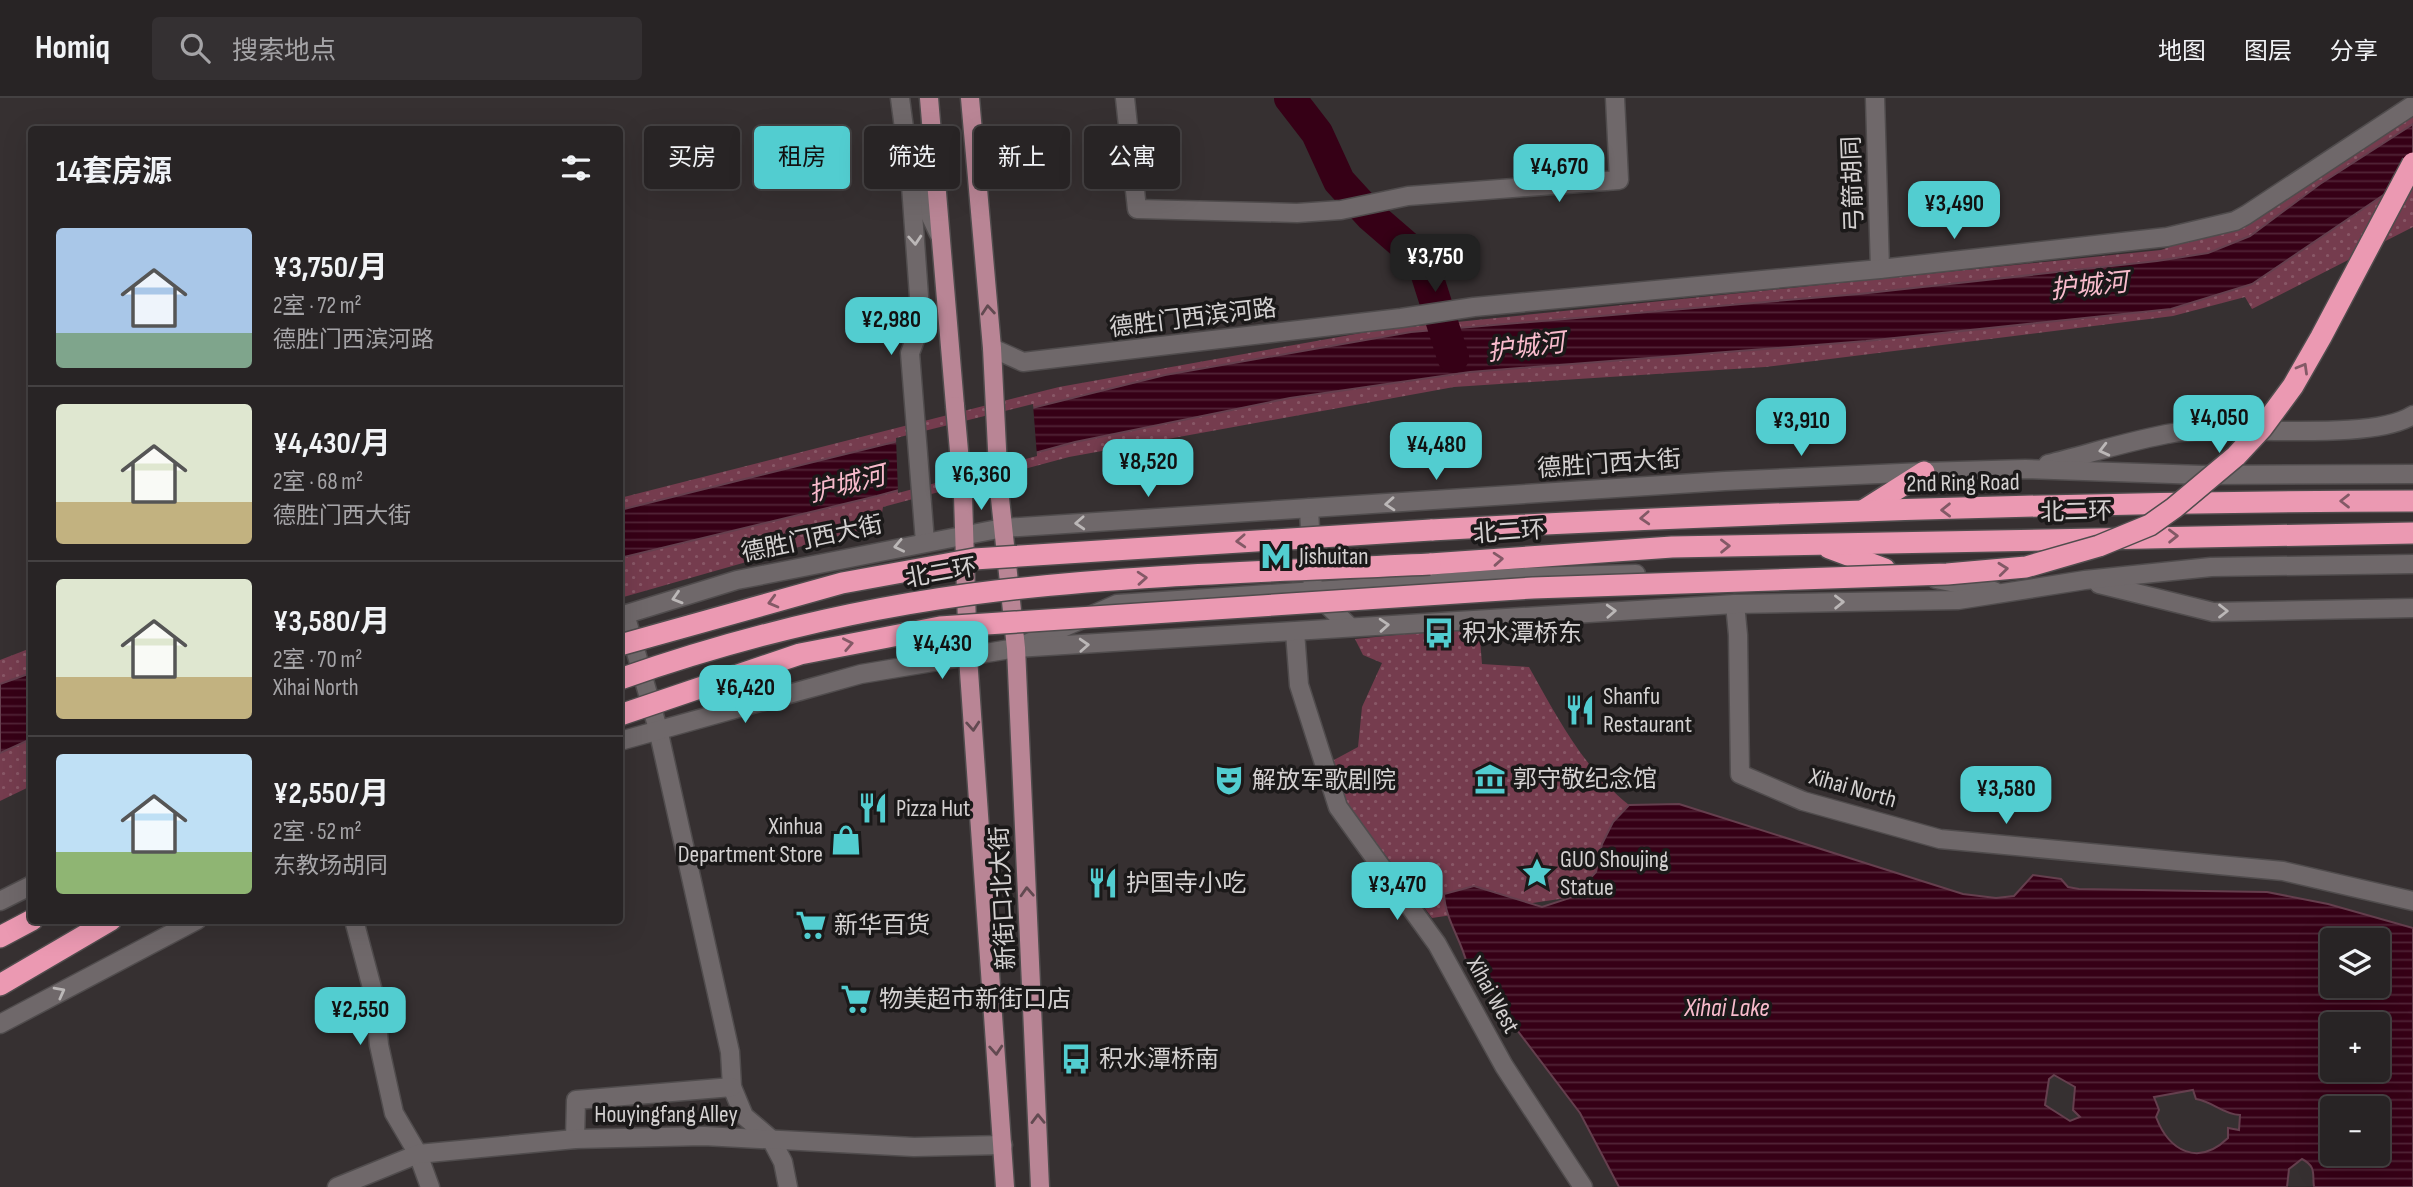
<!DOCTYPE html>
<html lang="zh">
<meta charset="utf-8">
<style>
body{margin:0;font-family:"Sofia Sans Condensed","Noto Sans SC",sans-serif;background:#343032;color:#f1f3f6;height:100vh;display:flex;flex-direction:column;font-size:26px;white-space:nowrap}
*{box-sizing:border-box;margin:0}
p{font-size:23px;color:#a5a4a7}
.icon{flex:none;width:38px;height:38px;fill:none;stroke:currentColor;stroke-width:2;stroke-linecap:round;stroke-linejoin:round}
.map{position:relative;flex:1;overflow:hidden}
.sheet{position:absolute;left:28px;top:28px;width:595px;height:798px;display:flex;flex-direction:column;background:#282425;border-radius:7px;box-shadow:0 7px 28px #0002,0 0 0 2px #444142}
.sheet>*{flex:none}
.hud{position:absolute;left:644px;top:28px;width:665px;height:63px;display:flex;gap:14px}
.tools{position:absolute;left:2320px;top:830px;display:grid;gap:14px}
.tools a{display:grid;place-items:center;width:70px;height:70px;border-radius:7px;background:#282425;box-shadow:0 7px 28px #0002,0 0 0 2px #444142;font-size:35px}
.price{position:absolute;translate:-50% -60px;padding:0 16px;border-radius:14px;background:#52cdd0;color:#111;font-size:23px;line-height:46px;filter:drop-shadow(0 2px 4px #0008)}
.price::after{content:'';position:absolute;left:50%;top:42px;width:21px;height:16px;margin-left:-10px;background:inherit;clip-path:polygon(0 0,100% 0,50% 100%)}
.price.selected{background:#222;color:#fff}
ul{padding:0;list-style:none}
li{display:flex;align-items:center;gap:21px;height:175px;padding:0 28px}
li+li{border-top:2px solid #444142}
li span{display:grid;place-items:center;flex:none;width:196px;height:140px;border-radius:7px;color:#555}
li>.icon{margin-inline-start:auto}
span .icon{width:84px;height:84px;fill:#fffc;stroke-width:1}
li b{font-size:30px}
h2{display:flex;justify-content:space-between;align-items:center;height:84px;padding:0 28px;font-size:30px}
.chip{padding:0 24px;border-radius:7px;background:#282425;box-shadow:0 7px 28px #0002,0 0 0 2px #444142;font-size:24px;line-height:63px}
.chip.selected{background:#52cdd0;color:#111}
header{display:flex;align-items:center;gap:42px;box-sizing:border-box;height:98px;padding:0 35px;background:#282425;border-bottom:2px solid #444142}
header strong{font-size:33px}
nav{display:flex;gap:38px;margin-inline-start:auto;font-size:24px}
.search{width:490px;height:63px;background:#343032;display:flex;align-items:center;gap:18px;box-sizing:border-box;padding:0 24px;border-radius:7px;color:#a5a4a7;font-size:26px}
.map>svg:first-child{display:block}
</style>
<header>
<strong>Homiq</strong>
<div class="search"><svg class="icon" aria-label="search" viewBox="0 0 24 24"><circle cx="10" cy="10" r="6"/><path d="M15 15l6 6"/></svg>搜索地点</div>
<nav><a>地图</a><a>图层</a><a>分享</a></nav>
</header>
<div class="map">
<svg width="2413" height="1089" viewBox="0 0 2413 1089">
<defs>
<pattern id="grass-dots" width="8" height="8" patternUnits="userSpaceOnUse" patternTransform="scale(1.75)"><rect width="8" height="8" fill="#753c4e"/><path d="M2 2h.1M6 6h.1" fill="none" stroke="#885766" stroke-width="1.8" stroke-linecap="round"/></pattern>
<pattern id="water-rules" width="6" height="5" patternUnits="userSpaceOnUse" patternTransform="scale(1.75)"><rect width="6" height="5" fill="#360016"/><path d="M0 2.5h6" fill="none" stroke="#522437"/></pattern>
</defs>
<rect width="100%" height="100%" fill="#363031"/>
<g fill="url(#grass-dots)">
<path d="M 2413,14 L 2413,129 L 2252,211 L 2245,199 L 2173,218 L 1765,269 L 1454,289 L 1069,359 L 883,409 L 880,426 L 620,500 L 620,400 L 1059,289 L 1378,232 L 2161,152 L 2260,117 Z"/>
<path d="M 1479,529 L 1482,566 L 1529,569 C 1557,619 1584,671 1629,707 L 1613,725 L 1602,746 L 1596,774 L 1573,799 L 1432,820 L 1346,704 L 1332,663 L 1358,649 L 1362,609 L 1382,565 L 1363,557 L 1355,541 Z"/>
<path d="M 31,550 L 31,688 L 0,703 L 0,562 Z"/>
</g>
<g fill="url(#water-rules)" stroke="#653f4e" stroke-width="2" fill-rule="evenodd">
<path d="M 2413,26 L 2413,77 L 2252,186 L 2171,211 L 1866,243 L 1470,274 L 1290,300 L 1075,344 L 877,398 L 620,460 L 620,412 L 1165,277 L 1411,234 L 1859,196 L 2157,163 L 2208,155 L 2250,138 L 2320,86 Z"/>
<path d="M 31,575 L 31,641 L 0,655 L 0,586 Z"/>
<path d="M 1679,706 L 1963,796 L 1996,800 L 2014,798 L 2033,777 L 2061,781 L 2068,789 L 2079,791 L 2267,794 L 2328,806 L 2413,830 L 2413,1089 L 2314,1089 C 2312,1076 2317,1069 2302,1061 L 2289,1071 L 2287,1089 L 1619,1089 L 1580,1015 L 1467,866 C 1461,841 1445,821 1444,796 L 1474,788 L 1542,809 L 1573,799 L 1596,774 L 1602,746 L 1613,724 L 1629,707 ZM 2333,842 L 2378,842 L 2378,887 L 2333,887 ZM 2333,926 L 2378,926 L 2378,971 L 2333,971 ZM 2054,977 L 2075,989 L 2073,1012 L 2080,1019 L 2070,1023 L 2045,1007 L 2049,981 ZM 2193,992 L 2196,1001 C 2214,1004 2222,1016 2240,1017 L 2239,1032 L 2228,1030 L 2228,1040 C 2198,1069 2169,1053 2156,1019 L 2159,1012 L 2154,999 ZM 2333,1010 L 2378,1010 L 2378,1055 L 2333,1055 Z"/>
</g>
<path fill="#363031" d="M 1033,306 L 1037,358 L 898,395 L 896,340 Z"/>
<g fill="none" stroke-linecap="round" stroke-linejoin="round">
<path stroke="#360016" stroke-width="32" d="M 1290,0 L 1317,35 L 1339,83 L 1371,118 L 1415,156 L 1425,171 L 1453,259"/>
<g stroke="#504c4d" stroke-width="21">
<g id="minor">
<path d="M 900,0 L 910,75 L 939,136"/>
<path d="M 1125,0 L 1137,111 L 1297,115 L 1341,112 L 1408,98 L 1619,82 L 1615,0"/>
<path d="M 1875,0 L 1880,171"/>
<path d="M 910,74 L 921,226 L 910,255 L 925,444"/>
<path d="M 992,250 L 1023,264 L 1401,220 L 1474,209 L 1880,171 L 2167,139 L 2235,123 L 2246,117 L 2413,7"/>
<path d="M 2048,366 C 2089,356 2131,342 2173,335 C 2231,326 2369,345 2413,317"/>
<path d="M 1309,410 L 1313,493 L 1350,529"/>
<path d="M 1936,481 L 1994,493"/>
<path d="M 2099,486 L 2213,514 L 2413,510"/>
<path d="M 1735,506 L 1738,537 L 1740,676 L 1803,703 L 1940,741 L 2283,773 L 2413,803"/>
<path d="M 625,516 L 658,631 L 730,954 L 732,989 L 744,1018 L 771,1041 L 783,1064 L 788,1089"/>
<path d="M 620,518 L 737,482 L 1003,430 L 1725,383 L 1924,374 L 2025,371 L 2202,377 L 2413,376"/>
<path d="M 1295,534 L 1299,587 L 1338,709 L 1437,846 L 1504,968 L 1583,1089"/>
<path d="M 1026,546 L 1117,506 L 1526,479 L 1636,476"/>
<path d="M 620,643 L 861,576 L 1016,550 L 1735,506 L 1958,502 L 2085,482 L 2211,469 L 2413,466"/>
<path d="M 0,803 L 32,787"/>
<path d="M 354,822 L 375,901 L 379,947 L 394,1015 L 418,1056 L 430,1089"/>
<path d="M 0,926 L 197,822"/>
<path d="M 575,1041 L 576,1002 L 732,989"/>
<path d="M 337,1089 L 418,1056 L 575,1041 L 704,1038 L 914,1049 L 1003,1047"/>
</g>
</g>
<g stroke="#504c4d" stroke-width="21">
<g id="major">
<path d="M 929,0 L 955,308"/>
<path d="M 970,0 L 992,250 L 999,391 L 1016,550 L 1040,1089"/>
<path d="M 963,398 L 968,559 L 1005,1089"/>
</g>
</g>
<g stroke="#504c4d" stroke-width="24">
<g id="highway">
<path d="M 1864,412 L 1924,374"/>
<path d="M 1431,432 C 1758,414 2086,404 2413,403"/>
<path d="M 1829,450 L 1885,471"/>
<path d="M 1430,466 L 1672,449 L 2413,435"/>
<path d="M 0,839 L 32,822"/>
<path d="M 0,887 L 111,822"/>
</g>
</g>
<use href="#minor" stroke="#6f686a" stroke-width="18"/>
<use href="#major" stroke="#b98595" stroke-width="18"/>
<use href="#highway" stroke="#eb99b2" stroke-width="21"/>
<g stroke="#504c4d" stroke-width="21" stroke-linecap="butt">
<path id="major-bridge" d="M 955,308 L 963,398"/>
</g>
<g stroke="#504c4d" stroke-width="24" stroke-linecap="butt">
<g id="highway-bridge">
<path d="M 620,547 L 842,485 L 974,461 L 1431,432"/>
<path d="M 620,581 C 740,539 868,508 996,493 C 1140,476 1285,473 1430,466"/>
<path d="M 620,617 L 800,556 L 940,529 L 1533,490 L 1947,476 L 2026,469 L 2099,448 L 2150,427 L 2174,410 L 2236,358 L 2262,330 L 2293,288 L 2321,239 L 2413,65"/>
</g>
</g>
<use href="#major-bridge" stroke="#b98595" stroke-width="18"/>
<use href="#highway-bridge" stroke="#eb99b2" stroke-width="21"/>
</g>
<defs><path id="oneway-chevron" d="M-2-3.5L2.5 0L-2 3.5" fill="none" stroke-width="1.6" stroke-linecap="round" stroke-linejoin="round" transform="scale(1.75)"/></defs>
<g stroke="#bbb7b7">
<use href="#oneway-chevron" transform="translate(915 142) rotate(86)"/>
<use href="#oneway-chevron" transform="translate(2104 352) rotate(166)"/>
<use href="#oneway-chevron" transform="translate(1390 406) rotate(176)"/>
<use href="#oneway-chevron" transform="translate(1080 425) rotate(177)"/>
<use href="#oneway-chevron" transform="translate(899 448) rotate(168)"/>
<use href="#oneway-chevron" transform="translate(677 500) rotate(163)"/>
<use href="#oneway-chevron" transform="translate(1839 504) rotate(-1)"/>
<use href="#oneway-chevron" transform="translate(1611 513) rotate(-3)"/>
<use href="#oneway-chevron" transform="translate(2223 513)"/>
<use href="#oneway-chevron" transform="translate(1384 527) rotate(-4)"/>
<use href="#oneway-chevron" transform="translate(1084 547) rotate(-3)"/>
<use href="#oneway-chevron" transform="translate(60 894) rotate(-28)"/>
</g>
<g stroke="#624a51">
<use href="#oneway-chevron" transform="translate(988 212) rotate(-95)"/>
<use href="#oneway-chevron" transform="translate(973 628) rotate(86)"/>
<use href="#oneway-chevron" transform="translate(1027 794) rotate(-93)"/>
<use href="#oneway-chevron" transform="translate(996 952) rotate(86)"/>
<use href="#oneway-chevron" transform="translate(1038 1021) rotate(-91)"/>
</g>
<g stroke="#835966">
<use href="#oneway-chevron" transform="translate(2303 270) rotate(-60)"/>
<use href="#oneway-chevron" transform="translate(2345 403) rotate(180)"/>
<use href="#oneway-chevron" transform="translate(1946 412) rotate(179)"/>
<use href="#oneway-chevron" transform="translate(1645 420) rotate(177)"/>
<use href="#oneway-chevron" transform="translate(2173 438) rotate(-1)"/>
<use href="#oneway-chevron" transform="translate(1241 443) rotate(177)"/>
<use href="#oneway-chevron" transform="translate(1725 448) rotate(-1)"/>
<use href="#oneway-chevron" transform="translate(1498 461) rotate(-4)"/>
<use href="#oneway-chevron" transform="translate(2003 471) rotate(-6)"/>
<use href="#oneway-chevron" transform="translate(1142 480) rotate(-4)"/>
<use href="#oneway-chevron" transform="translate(773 504) rotate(165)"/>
<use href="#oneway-chevron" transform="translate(848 546) rotate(-11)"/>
</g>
<defs>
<g id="metro-bare" transform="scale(2.415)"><path d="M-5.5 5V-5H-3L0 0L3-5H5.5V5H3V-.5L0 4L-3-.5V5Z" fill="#52cdd0" stroke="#1b1919" stroke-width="2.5" paint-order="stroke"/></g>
<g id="bus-bare" transform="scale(2.415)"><path d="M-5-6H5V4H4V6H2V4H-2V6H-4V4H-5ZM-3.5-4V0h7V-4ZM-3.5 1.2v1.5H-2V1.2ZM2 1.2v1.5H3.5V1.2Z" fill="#52cdd0" stroke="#1b1919" stroke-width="2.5" paint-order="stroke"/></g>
<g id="restaurant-bare" transform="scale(2.415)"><path d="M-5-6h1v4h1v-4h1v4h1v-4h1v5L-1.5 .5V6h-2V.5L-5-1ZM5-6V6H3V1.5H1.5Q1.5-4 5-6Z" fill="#52cdd0" stroke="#1b1919" stroke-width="2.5" paint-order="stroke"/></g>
<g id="museum-bare" transform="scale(2.415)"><path d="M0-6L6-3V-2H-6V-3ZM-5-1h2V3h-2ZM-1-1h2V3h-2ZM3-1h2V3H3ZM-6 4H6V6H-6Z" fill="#52cdd0" stroke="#1b1919" stroke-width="2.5" paint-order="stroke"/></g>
<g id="theatre-bare" transform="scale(2.415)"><path d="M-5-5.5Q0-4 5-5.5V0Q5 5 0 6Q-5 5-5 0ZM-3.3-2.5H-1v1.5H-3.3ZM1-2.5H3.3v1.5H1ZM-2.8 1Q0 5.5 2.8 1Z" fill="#52cdd0" stroke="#1b1919" stroke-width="2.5" paint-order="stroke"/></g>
<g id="shop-bare" transform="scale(2.415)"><path d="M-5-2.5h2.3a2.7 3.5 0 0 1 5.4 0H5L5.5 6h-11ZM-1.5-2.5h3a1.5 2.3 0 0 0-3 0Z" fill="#52cdd0" stroke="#1b1919" stroke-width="2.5" paint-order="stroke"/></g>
<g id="sight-bare" transform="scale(2.415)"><path d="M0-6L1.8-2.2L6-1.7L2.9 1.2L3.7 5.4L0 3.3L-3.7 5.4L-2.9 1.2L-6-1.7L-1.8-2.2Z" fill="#52cdd0" stroke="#1b1919" stroke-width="2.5" paint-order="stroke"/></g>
<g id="supermarket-bare" transform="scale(2.415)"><path d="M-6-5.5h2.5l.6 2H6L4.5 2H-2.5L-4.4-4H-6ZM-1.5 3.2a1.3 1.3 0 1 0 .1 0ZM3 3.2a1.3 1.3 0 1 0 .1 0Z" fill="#52cdd0" stroke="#1b1919" stroke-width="2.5" paint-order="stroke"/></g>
</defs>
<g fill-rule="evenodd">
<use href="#metro-bare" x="1276" y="458"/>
<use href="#bus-bare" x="1439" y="535"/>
<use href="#restaurant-bare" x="1580" y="612"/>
<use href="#museum-bare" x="1490" y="681"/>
<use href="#theatre-bare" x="1229" y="682"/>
<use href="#restaurant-bare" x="873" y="710"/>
<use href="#shop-bare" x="846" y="742"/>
<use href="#sight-bare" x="1537" y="775"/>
<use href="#restaurant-bare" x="1103" y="785"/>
<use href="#supermarket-bare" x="811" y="827"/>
<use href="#supermarket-bare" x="856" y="901"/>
<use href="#bus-bare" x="1076" y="961"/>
</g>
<g text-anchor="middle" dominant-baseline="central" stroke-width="7" stroke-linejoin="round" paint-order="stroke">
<g font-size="24" fill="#d4d1d1" stroke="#1b1919">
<text transform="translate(1853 86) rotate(-92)">弓箭胡同</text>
<text transform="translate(1193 220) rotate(-7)">德胜门西滨河路</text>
<text transform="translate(1609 366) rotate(-4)">德胜门西大街</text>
<text transform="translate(1963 385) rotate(-1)">2nd Ring Road</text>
<text transform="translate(2076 414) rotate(-1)">北二环</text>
<text transform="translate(1509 434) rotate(-4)">北二环</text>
<text transform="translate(812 441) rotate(-12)">德胜门西大街</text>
<text transform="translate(941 475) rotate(-10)">北二环</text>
<text transform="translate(1853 690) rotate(16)">Xihai North</text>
<text transform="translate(1003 800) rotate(-93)">新街口北大街</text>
<text transform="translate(1493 897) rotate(61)">Xihai West</text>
<text x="666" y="1016">Houyingfang Alley</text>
</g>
<g font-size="24" fill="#d4d1d1" stroke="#1b1919" text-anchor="start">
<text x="1299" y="458">Jishuitan</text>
<text x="1462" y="535">积水潭桥东</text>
<text x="1603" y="598">Shanfu<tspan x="1603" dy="28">Restaurant</tspan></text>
<text x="1513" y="681">郭守敬纪念馆</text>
<text x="1252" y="682">解放军歌剧院</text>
<text x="896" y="710">Pizza Hut</text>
<text x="823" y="728" text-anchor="end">Xinhua<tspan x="823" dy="28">Department Store</tspan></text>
<text x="1560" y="761">GUO Shoujing<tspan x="1560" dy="28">Statue</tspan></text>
<text x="1126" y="785">护国寺小吃</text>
<text x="834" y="827">新华百货</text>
<text x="879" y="901">物美超市新街口店</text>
<text x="1099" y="961">积水潭桥南</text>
</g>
<g font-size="26" font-style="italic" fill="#f8bbcc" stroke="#1b1919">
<text transform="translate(2089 189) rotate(-6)">护城河</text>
<text transform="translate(1526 250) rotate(-7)">护城河</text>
<text transform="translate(847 387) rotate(-14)">护城河</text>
<text x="1727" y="910">Xihai Lake</text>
</g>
</g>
</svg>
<div class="tools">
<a><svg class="icon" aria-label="layers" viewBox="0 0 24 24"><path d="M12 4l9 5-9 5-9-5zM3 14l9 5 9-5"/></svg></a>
<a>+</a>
<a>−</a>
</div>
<b class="price" style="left:1559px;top:106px">¥4,670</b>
<b class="price" style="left:1954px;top:143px">¥3,490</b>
<b class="price selected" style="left:1435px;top:196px">¥3,750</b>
<b class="price" style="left:891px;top:259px">¥2,980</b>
<b class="price" style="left:2219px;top:357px">¥4,050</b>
<b class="price" style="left:1801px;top:360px">¥3,910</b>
<b class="price" style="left:1436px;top:384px">¥4,480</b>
<b class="price" style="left:1148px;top:401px">¥8,520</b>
<b class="price" style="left:981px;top:414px">¥6,360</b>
<b class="price" style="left:942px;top:583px">¥4,430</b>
<b class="price" style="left:745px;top:627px">¥6,420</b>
<b class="price" style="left:2006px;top:728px">¥3,580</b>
<b class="price" style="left:1397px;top:824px">¥3,470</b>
<b class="price" style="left:360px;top:949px">¥2,550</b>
<div class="hud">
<a class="chip">买房</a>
<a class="chip selected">租房</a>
<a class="chip">筛选</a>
<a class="chip">新上</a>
<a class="chip">公寓</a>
</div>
<section class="sheet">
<h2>14套房源<svg class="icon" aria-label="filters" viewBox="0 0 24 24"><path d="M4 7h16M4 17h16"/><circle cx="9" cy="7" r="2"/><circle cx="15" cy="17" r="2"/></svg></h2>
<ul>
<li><span style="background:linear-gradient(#a9c7e8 75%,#7fa58c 0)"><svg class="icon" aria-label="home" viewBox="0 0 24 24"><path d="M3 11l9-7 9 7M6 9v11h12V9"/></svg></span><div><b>¥3,750/月</b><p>2室 · 72 m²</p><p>德胜门西滨河路</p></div></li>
<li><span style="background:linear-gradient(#dfe7d0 70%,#c2b280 0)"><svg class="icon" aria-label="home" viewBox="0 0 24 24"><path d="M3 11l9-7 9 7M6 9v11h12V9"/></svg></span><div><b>¥4,430/月</b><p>2室 · 68 m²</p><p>德胜门西大街</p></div></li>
<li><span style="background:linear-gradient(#dfe7d0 70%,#c2b280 0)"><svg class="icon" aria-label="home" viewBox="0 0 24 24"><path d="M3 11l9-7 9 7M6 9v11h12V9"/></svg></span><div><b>¥3,580/月</b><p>2室 · 70 m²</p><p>Xihai North</p></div></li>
<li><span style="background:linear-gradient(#bfe0f5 70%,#8fb573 0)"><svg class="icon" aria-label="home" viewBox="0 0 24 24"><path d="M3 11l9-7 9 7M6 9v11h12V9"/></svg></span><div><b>¥2,550/月</b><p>2室 · 52 m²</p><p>东教场胡同</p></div></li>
</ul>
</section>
</div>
